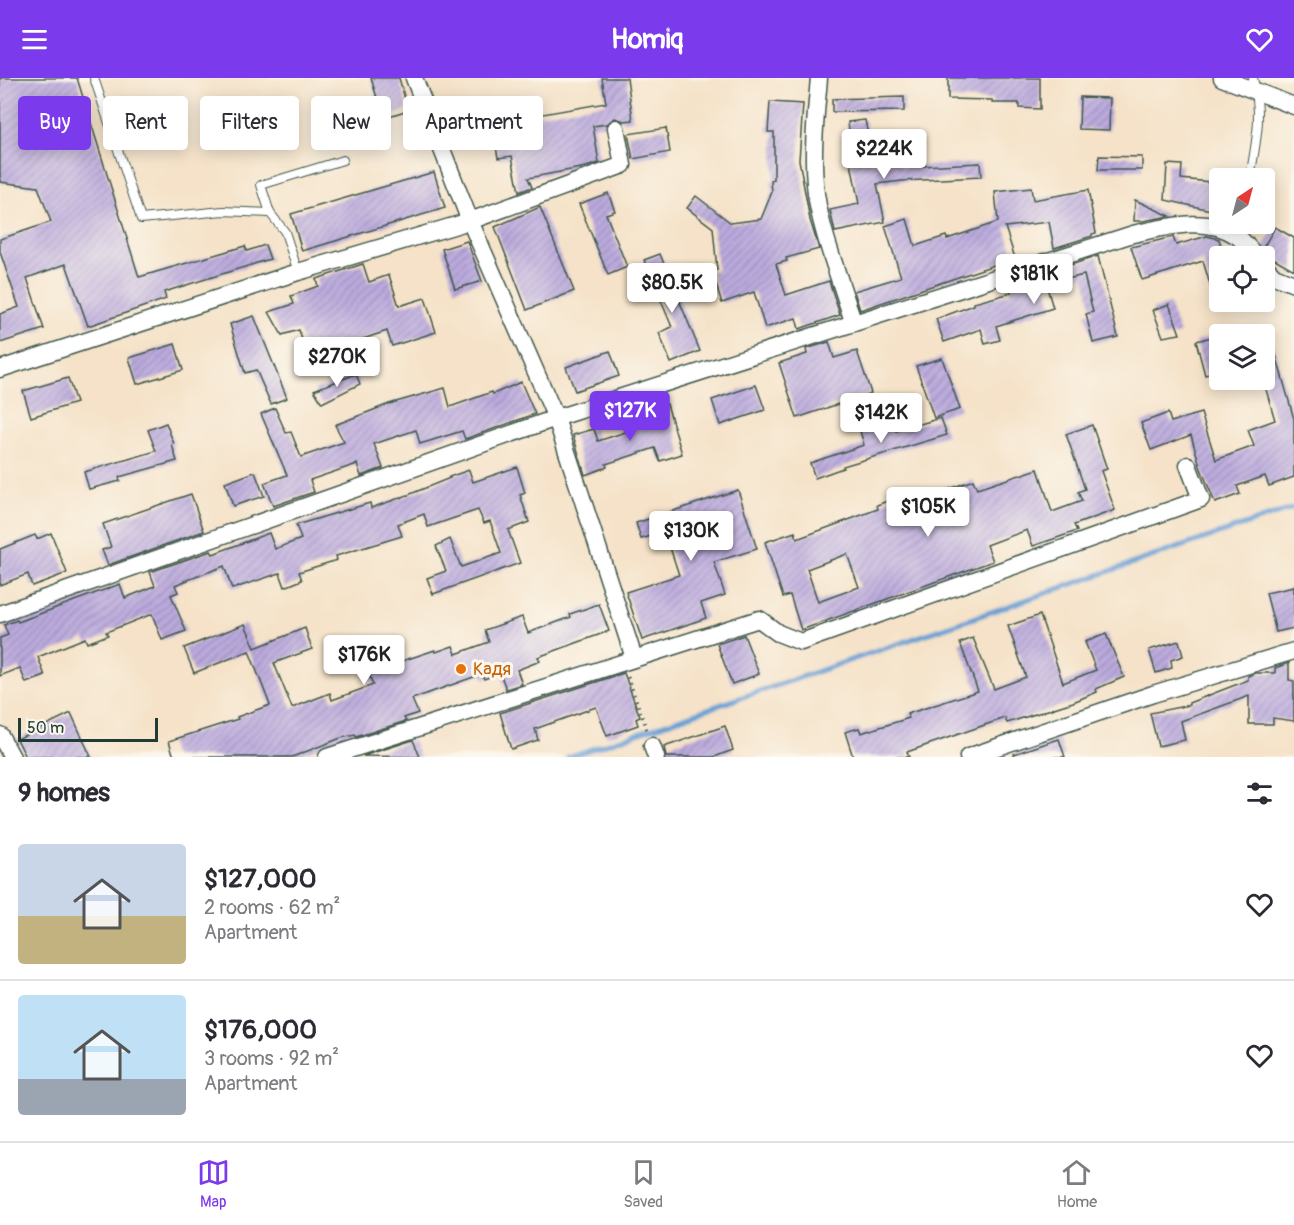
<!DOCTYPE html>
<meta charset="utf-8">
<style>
body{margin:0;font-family:Pangolin,sans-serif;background:#f2f2f3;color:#2b2b33;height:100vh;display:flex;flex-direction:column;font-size:22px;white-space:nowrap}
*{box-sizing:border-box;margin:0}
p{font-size:20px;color:#7c7c81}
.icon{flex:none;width:33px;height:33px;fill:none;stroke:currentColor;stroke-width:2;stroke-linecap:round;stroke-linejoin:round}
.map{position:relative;height:679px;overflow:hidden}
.side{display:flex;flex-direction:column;background:#fff;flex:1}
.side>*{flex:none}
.hud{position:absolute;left:18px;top:18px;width:600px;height:54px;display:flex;gap:12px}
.needle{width:39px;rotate:36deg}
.controls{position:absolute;left:1209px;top:90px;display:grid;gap:12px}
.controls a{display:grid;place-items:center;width:66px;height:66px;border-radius:6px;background:#fff;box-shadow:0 3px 15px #0003;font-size:30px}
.scale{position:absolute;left:18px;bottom:15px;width:140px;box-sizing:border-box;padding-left:6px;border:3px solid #1f3d34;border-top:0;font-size:16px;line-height:21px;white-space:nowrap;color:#1f3d34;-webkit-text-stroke:4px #fbf7ec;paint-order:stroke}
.price{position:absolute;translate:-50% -51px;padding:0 14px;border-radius:6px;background:#fff;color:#222;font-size:20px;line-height:39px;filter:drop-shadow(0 2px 3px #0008)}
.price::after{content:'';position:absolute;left:50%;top:36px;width:18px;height:14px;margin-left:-9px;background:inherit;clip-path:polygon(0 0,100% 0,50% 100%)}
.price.active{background:#7c3aed;color:#fff}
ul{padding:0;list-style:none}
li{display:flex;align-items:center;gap:18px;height:150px;padding:0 18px}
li+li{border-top:2px solid #e1e1e2}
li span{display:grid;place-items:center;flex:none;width:168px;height:120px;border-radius:6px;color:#555}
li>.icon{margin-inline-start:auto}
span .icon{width:72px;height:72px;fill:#fffc;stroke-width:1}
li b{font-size:26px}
h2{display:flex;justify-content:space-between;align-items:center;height:72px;padding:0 18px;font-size:26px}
.pill{padding:0 21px;border-radius:6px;background:#fff;box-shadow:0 3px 15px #0003;font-size:21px;line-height:54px}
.pill.active{background:#7c3aed;color:#fff}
header{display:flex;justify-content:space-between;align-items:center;height:78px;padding:0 18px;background:#7c3aed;color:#fff;font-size:27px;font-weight:700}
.menu{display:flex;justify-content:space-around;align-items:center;height:84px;border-top:2px solid #e1e1e2;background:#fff;font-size:16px;color:#7c7c81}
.menu a{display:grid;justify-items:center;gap:3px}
.menu .active{color:#7c3aed}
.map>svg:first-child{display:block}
</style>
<header><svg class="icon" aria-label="menu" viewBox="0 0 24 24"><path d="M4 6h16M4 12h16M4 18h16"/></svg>Homiq<svg class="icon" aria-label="heart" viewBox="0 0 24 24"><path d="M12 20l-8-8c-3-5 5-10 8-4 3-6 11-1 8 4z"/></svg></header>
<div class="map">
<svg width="1294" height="679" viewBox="0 0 1294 679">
<defs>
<pattern id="building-hatch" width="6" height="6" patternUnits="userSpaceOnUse" patternTransform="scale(1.5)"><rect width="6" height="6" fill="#bcaade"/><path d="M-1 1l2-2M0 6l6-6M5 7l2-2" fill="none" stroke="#988cb5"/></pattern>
</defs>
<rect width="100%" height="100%" fill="#fbf7ec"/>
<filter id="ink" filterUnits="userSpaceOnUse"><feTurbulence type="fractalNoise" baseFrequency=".0167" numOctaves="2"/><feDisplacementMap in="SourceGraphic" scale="12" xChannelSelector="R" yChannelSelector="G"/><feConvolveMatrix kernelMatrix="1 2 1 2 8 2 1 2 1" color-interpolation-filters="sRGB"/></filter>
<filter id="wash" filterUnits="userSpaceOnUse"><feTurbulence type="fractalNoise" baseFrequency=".008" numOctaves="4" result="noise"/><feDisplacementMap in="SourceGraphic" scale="24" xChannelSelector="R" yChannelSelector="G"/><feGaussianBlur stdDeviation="1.35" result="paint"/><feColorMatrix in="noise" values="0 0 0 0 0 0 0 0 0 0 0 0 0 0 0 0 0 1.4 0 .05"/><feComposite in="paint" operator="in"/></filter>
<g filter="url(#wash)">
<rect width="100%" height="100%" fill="#f5e2c8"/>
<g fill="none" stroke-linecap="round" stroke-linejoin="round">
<path stroke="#669ed4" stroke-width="5" d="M 568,679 L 1294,430"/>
</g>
<g id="blocks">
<g fill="url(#building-hatch)" fill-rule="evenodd">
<path d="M 0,0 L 77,0 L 139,199 L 245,168 L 247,173 L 265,167 L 270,181 L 164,214 L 166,221 L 88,248 L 66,186 L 27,200 L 44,251 L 0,265 L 0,236 L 19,229 L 0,174 L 0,161 L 51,144 L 38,109 L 0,104 Z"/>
<path d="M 371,0 L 399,0 L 408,32 L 383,40 Z"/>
<path d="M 602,0 L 627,0 L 633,42 L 624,43 L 615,40 L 607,46 L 593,48 L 599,85 L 586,89 L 528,100 L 532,109 L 519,114 L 512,78 L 498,80 L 494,57 L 489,58 L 485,33 L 530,26 L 532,38 L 606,25 Z"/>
<path d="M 948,0 L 1040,0 L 1040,31 L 1019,30 L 1019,25 L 992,25 L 992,22 L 948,21 Z"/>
<path d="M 904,19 L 904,33 L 832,34 L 832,21 Z"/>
<path d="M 1080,19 L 1110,20 L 1109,52 L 1079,51 Z"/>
<path d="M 770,24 L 803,26 L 799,82 L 810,142 L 819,171 L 786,180 L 787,183 L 776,186 L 786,217 L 829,203 L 840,237 L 799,251 L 796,240 L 765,250 L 754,214 L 722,225 L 712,194 L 717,192 L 713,150 L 687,130 L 696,118 L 731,145 L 761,141 L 772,114 L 771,103 L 774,102 L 774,54 L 768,54 Z"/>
<path d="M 865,42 L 874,86 L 901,84 L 901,89 L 980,85 L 981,99 L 902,103 L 877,106 L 885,144 L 835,154 L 830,132 L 859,126 L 848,70 L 851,69 L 848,44 Z"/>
<path d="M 666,50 L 670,74 L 633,81 L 628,56 Z"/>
<path d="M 1099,78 L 1142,79 L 1142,92 L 1098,92 Z"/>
<path d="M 1167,86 L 1182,87 L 1181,101 L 1220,105 L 1220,134 L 1165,122 Z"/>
<path d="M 434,94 L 445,130 L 302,173 L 291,136 Z"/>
<path d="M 1031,110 L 1033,122 L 1088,112 L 1096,155 L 1092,156 L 1092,158 L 1054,170 L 1049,144 L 1005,149 L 1015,180 L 860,232 L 854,213 L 901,199 L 885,148 L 907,141 L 915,168 L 946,158 L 947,161 L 998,144 L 995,114 Z"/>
<path d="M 608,115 L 615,133 L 606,136 L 627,189 L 608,197 L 579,126 Z"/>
<path d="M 1135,122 L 1170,138 L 1143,143 L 1134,143 Z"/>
<path d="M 540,129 L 574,213 L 527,232 L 495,149 Z"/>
<path d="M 1275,149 L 1294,160 L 1294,192 L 1266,176 L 1263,170 Z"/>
<path d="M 1207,158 L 1219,161 L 1224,178 L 1220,178 L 1220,227 L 1216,227 L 1203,183 L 1142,202 L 1131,169 L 1173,159 L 1176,167 Z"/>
<path d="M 467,163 L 482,203 L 455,211 L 442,171 Z"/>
<path d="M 660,176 L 700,273 L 671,285 L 659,255 L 672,249 L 644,182 Z"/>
<path d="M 1098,178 L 1118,259 L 1093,265 L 1086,236 L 1093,234 L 1084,197 L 1046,206 L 1053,230 L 996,248 L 1000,262 L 985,266 L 981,251 L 944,264 L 936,241 L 974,227 L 974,225 L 1011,215 L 1009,207 Z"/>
<path d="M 363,186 L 369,204 L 389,197 L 399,228 L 425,220 L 436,254 L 392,268 L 387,253 L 339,269 L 337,263 L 306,274 L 299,252 L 282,257 L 269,234 L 294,226 L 291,218 L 318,208 L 316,201 Z"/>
<path d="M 1169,226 L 1180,256 L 1163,259 L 1153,232 Z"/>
<path d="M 254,238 L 287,320 L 271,326 L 256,292 L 245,295 L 230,246 Z"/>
<path d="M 1264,252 L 1269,252 L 1294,341 L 1294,399 L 1269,408 L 1265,398 L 1237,408 L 1240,416 L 1215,425 L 1200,388 L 1191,357 L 1151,372 L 1141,345 L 1168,335 L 1171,344 L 1201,335 L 1216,382 L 1254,368 L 1248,352 L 1275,342 L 1264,305 Z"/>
<path d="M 1220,257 L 1220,293 L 1205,297 L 1196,263 Z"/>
<path d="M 829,264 L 834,280 L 857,273 L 871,315 L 797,340 L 779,285 L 807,276 L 806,271 Z"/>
<path d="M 175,266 L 183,292 L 137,306 L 129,280 Z"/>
<path d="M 610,273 L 619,298 L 575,313 L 566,289 Z"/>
<path d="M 942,280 L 960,331 L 934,340 L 916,288 Z"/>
<path d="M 356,296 L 360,306 L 322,325 L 314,312 Z"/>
<path d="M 68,300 L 76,325 L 31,339 L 23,313 Z"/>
<path d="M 521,304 L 535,336 L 465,361 L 462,353 L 420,366 L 416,352 L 374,366 L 383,390 L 361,398 L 357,386 L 310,402 L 314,414 L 273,428 L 264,405 L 287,397 L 261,336 L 275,330 L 286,355 L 291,354 L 301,379 L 344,364 L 335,347 L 389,326 L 445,310 L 450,329 L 492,314 L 493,316 Z"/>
<path d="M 756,307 L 765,332 L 720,347 L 712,322 Z"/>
<path d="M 667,326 L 682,376 L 660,383 L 655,370 L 606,386 L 607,389 L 585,397 L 573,357 L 594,351 L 598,363 L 647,347 L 644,333 Z"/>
<path d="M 941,340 L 947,357 L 843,388 L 843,390 L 815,400 L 810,385 L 864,367 L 860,353 L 894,343 L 896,353 Z"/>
<path d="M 166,345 L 174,366 L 172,367 L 177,383 L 119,399 L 120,403 L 89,411 L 84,394 L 156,373 L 148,352 Z"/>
<path d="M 1092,347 L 1107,391 L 1101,393 L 1115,432 L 1074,447 L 1077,453 L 1033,468 L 1027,452 L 987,467 L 993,483 L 801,552 L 790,517 L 783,519 L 765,464 L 795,454 L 797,461 L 878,431 L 877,427 L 903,417 L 907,427 L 973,402 L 977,411 L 1038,391 L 1052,434 L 1082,423 L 1078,414 L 1085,411 L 1066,356 ZM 847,476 L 859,509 L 818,524 L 807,491 Z"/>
<path d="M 517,389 L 525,415 L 520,417 L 529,444 L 508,452 L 520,485 L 433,516 L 427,500 L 446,493 L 436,468 L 450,461 L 461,489 L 501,475 L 490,443 L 484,445 L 478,432 L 428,449 L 424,436 L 398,446 L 402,458 L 336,478 L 337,482 L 299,494 L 302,502 L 285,509 L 280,495 L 232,511 L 224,488 L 175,507 L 178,514 L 171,517 L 186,553 L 162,562 L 152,536 L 106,554 L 108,557 L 87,565 L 85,560 L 38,579 L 45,598 L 26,605 L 20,590 L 0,598 L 0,560 L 8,557 L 4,547 L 17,542 L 18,544 L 120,506 L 125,520 L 155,508 L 150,494 L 211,473 L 213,476 L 269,455 L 275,471 L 301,461 L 296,447 L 370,425 L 371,430 L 408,417 L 450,400 L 449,399 L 469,392 L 473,404 Z"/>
<path d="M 255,394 L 264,418 L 233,428 L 225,405 Z"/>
<path d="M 738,412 L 757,471 L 714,484 L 725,517 L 701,525 L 706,540 L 642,562 L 626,514 L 679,497 L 665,454 L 641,461 L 636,445 Z"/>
<path d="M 191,416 L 204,453 L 108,487 L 102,472 L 111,469 L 103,446 Z"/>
<path d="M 51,455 L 67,495 L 32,508 L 28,496 L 0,507 L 0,471 L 35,457 L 37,461 Z"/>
<path d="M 1294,509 L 1294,550 L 1276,554 L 1266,515 Z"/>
<path d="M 599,526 L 609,553 L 538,579 L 540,583 L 517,592 L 522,606 L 506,611 L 500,595 L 484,601 L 482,596 L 412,621 L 418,635 L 404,640 L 406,643 L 356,659 L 355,657 L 341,660 L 292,679 L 174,679 L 169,663 L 238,641 L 237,639 L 270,627 L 249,573 L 194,595 L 184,570 L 245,546 L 255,570 L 305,550 L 312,571 L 274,585 L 292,630 L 330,615 L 332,622 L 373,607 L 361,576 L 391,565 L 399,584 L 435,572 L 436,574 L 453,568 L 456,576 L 489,564 L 485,552 L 522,539 L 528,555 L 571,539 L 570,536 Z"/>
<path d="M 1040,537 L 1063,605 L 1096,592 L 1085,564 L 1106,556 L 1124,599 L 1096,611 L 1097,614 L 1073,624 L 1007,645 L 1005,640 L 907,674 L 909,679 L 853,679 L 845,654 L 859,650 L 861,655 L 909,640 L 907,636 L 978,613 L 960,565 L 973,560 L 994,611 L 1026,599 L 1008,548 Z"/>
<path d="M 744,557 L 759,596 L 732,606 L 717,566 Z"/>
<path d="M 1179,563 L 1183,578 L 1171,582 L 1172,590 L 1156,595 L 1149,572 Z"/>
<path d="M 1289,585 L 1289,602 L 1294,603 L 1294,643 L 1273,640 L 1273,646 L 1249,646 L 1249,618 L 1181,643 L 1185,662 L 1158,668 L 1150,635 L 1190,627 L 1189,625 L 1248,602 L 1248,598 L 1256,595 L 1275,595 L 1275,590 Z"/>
<path d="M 624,595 L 640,639 L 636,641 L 638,647 L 607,658 L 596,629 L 535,651 L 538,662 L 511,671 L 500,635 Z"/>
<path d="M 71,635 L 91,679 L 26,679 L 17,661 Z"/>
<path d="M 725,648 L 733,672 L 714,679 L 666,679 L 664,669 Z"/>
<path d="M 1059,661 L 1065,679 L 1015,679 L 1014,676 Z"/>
<path d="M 413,662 L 420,679 L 363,678 Z"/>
</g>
</g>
</g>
<g filter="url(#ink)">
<use href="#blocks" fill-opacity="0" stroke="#3f564a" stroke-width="1.5"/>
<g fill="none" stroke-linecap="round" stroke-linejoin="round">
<g stroke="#3f564a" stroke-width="10">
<g id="lane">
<path d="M 94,0 L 141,141 L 223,133 L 270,135 L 285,154 L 298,194"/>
<path d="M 1250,100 C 1256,63 1263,38 1253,0"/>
<path d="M 270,135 L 261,107 L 343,82"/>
<path d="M 1237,158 L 1240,146"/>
</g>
</g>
<g stroke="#3f564a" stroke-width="19">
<g id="street">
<path d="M 414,0 L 470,143 L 556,340 L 634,580"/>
<path d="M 819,0 C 816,35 812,71 815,106 C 818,148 841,202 853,244"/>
<path d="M 1222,0 L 1294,28"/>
<path d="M 1264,187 L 1274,198 L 1294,206"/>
<path d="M 0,291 L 298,194 L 470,143 L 623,87 L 616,50"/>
<path d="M 0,536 L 556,340 L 1133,156 C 1166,149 1207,137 1237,158 C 1244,163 1250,172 1256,178"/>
<path d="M 0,657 L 12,679"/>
<path d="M 652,668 L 656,679"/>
<path d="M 327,679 L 759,541 L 778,555 L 801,564 L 1201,421 L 1188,387"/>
<path d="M 968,679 L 1153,616 L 1294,573"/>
</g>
</g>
<path stroke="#3f564a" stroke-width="3" stroke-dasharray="1.5 4.5" stroke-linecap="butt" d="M 628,599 L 647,652"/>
<use href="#lane" stroke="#fff" stroke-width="8"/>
<use href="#street" stroke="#fff" stroke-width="16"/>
</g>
</g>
<circle fill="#e8710a" stroke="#fbf7ec" stroke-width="2" cx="461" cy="591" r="6"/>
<g text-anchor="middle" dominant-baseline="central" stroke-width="6" stroke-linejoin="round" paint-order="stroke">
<g font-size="18" fill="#c56008" stroke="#fbf7ec" text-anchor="start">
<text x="473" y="591">Кадя</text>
</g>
</g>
</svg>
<div class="controls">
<a><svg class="needle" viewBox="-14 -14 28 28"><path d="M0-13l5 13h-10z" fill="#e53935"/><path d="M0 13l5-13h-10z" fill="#7c7c81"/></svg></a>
<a><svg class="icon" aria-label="locate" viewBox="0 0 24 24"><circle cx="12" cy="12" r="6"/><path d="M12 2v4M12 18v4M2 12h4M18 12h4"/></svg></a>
<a><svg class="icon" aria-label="layers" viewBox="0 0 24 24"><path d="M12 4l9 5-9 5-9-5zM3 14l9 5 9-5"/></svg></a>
</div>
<div class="scale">50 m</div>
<b class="price" style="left:884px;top:102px">$224K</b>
<b class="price" style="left:1034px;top:227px">$181K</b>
<b class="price" style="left:672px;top:236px">$80.5K</b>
<b class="price" style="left:337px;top:310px">$270K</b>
<b class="price active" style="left:630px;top:364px">$127K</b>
<b class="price" style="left:881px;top:366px">$142K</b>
<b class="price" style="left:928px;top:460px">$105K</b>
<b class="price" style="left:691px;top:484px">$130K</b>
<b class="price" style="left:364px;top:608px">$176K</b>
<div class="hud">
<a class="pill active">Buy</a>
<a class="pill">Rent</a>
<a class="pill">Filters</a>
<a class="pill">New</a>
<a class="pill">Apartment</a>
</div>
</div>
<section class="side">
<h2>9 homes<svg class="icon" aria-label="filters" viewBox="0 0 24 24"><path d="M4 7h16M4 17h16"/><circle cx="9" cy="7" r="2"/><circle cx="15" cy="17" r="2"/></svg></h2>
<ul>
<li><span style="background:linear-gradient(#c9d6e8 60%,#c2b280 0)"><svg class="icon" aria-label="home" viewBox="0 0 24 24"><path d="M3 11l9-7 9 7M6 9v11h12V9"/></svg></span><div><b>$127,000</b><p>2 rooms · 62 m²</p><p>Apartment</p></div><svg class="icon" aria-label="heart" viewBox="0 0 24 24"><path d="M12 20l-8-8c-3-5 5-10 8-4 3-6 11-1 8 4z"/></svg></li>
<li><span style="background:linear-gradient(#bfe0f5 70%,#9aa5b1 0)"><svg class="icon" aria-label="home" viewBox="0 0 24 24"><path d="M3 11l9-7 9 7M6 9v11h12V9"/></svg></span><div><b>$176,000</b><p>3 rooms · 92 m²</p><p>Apartment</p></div><svg class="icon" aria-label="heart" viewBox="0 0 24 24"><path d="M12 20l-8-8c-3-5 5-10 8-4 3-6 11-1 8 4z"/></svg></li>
</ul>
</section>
<nav class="menu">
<a class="active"><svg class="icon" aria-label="map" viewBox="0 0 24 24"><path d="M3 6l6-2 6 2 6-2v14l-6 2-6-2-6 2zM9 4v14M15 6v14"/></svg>Map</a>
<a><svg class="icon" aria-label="saved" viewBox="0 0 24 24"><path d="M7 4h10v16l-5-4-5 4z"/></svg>Saved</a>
<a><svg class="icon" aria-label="home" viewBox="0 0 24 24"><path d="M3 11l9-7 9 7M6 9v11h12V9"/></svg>Home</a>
</nav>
